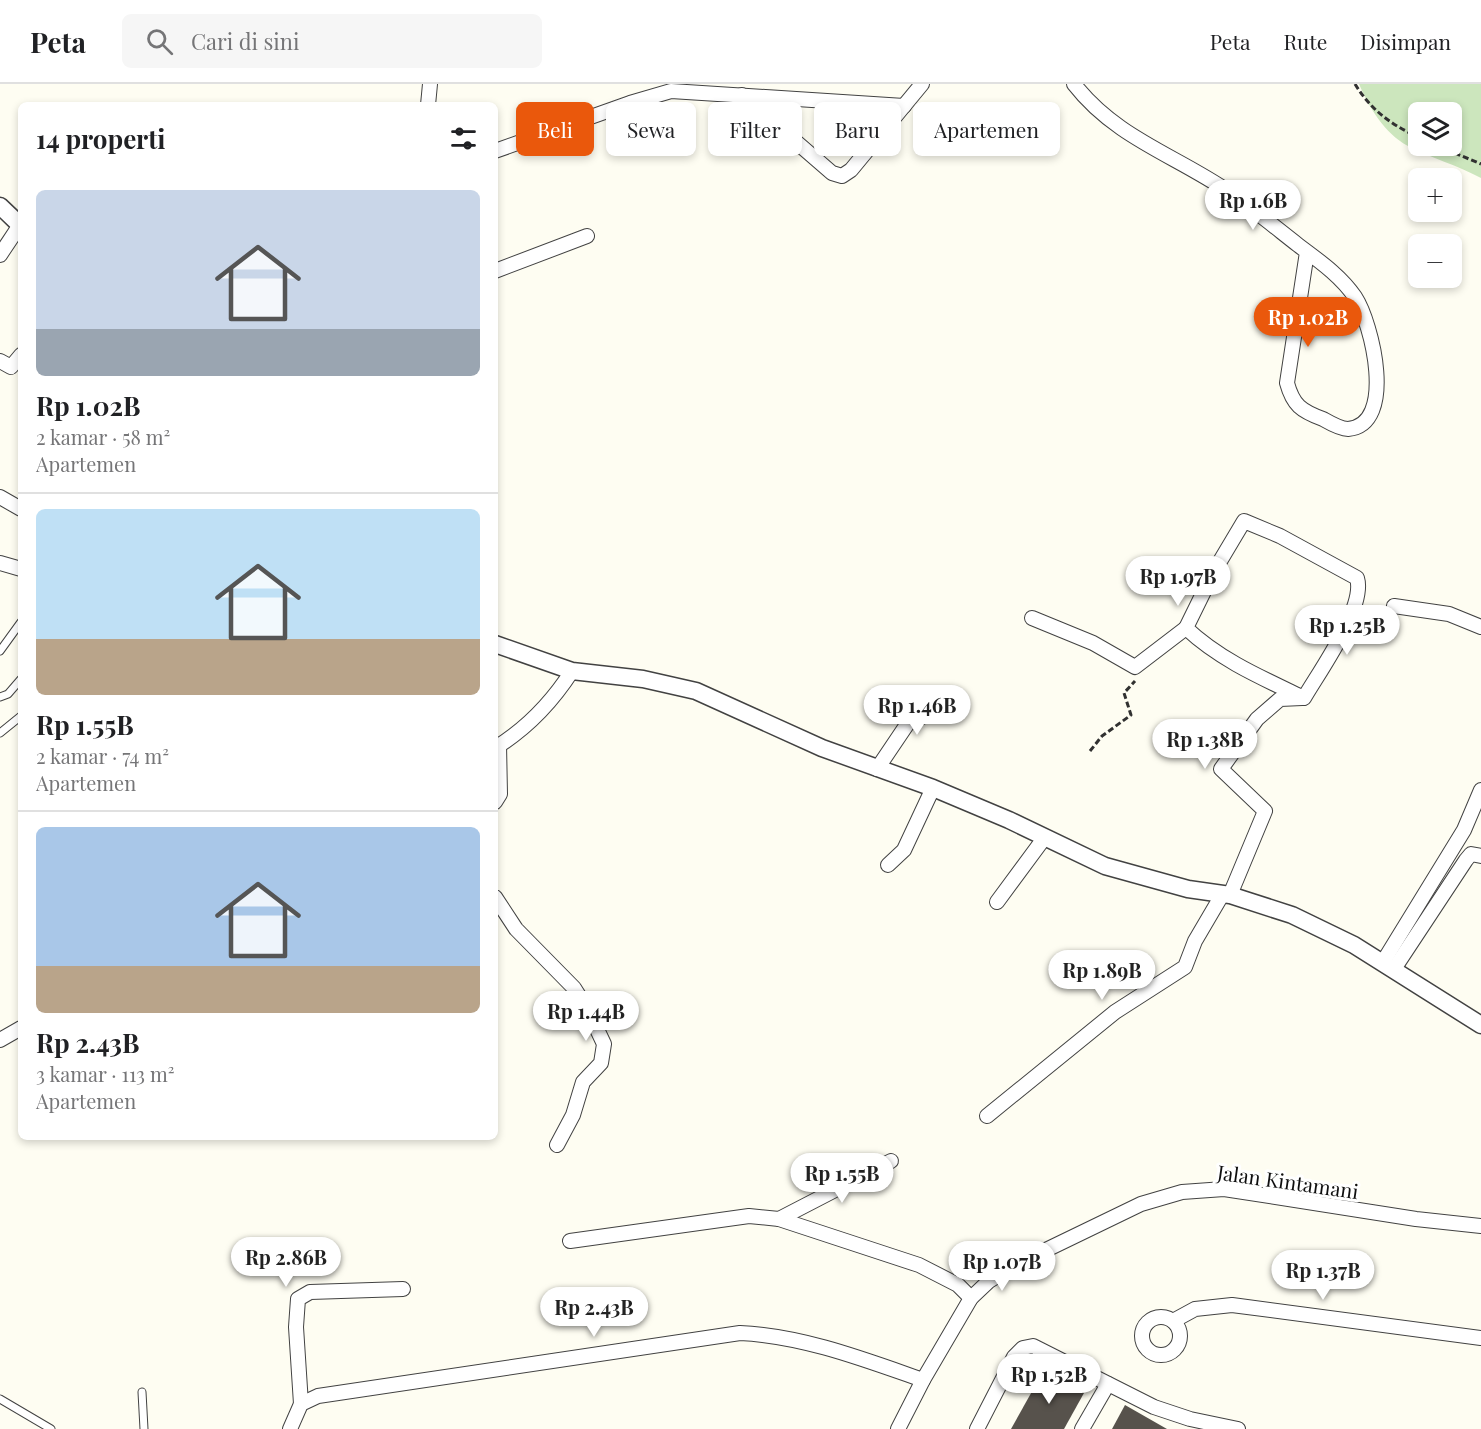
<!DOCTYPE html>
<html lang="id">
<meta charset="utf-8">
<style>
body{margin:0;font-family:"Playfair Display",serif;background:#f6f6f6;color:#202124;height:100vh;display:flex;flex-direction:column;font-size:22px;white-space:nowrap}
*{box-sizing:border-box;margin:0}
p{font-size:20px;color:#757577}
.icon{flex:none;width:33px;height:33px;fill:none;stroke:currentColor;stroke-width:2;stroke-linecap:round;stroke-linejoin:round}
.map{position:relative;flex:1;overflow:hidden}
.drawer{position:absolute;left:18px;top:18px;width:480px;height:1038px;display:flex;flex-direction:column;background:#fff;border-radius:9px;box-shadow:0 3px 9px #0003}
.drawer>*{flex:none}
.banner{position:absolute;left:516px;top:18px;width:570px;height:54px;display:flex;gap:12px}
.controls{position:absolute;left:1408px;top:18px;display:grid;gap:12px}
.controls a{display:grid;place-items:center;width:54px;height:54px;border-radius:9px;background:#fff;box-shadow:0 3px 9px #0003;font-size:30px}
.price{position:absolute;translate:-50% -51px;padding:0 14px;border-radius:21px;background:#fff;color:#222;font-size:20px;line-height:39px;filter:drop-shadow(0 2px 3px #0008)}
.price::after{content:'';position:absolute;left:50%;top:36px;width:18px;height:14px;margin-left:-9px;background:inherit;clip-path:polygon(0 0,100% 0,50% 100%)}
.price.selected{background:#ea580c;color:#fff}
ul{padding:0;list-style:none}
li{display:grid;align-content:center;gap:12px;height:318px;padding:0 18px}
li+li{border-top:2px solid #e0e0e0}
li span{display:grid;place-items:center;height:186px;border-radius:9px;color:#555}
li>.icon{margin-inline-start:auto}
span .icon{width:108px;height:108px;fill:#fffc;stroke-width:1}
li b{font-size:26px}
h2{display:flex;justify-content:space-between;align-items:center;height:72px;padding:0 18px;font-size:26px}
.chip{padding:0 21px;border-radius:9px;background:#fff;box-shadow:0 3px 9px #0003;font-size:21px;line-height:54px}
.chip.selected{background:#ea580c;color:#fff}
header{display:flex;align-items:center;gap:36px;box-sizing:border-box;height:84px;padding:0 30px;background:#fff;border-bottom:2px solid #e0e0e0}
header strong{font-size:28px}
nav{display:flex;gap:33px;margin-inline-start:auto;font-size:21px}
.search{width:420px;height:54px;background:#f6f6f6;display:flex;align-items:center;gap:15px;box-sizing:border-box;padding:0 21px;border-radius:9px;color:#757577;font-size:22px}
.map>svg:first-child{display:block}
</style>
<header>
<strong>Peta</strong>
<div class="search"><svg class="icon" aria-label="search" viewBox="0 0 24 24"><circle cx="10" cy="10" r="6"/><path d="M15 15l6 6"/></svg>Cari di sini</div>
<nav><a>Peta</a><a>Rute</a><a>Disimpan</a></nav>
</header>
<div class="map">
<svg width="1481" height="1345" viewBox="0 0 1481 1345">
<rect width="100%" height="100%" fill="#fefdf2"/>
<path fill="#cce6bd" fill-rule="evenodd" d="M 1359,0 L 1481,0 L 1481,94 C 1457,81 1431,74 1408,62 C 1384,49 1369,23 1359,0 ZM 1419,28 L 1452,28 L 1452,62 L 1419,62 Z"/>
<g fill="#57524c">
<path d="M 1044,1286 L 1084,1309 L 1064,1345 L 1011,1345 Z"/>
<path d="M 1125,1321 L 1167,1345 L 1112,1345 Z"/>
</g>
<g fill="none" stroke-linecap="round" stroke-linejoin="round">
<g stroke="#424242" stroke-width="9">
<g id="service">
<path d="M 0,567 L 21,538"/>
<path d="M 0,613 L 8,610 L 21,595"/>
<path d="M 0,649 L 21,632"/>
<path d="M 142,1308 L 144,1345"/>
<path d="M 0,1315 L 51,1345"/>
</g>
</g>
<g stroke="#424242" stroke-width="16">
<g id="minor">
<path d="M 1074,0 C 1116,54 1175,71 1229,108 C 1253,125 1275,143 1298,161 C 1318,176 1341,192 1355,213 C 1372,239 1397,341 1348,345 C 1340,345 1330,339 1323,335 C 1301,327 1293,321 1287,299 L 1307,168"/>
<path d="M 742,11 L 832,89 L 842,92 L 851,86 L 922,0"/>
<path d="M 428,21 L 430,0"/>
<path d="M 495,67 L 630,19 L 671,7 L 904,22"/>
<path d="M 0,171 L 20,141"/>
<path d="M 495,187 L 587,152"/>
<path d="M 0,277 L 11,283 L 21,271"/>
<path d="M 0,413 L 21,425"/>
<path d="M 1244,437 L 1280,452 L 1357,494 C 1366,523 1319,588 1304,614 C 1262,594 1220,576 1186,544 L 1213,489 Z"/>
<path d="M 0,479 L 21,485"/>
<path d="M 1394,522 L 1449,530 L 1481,543"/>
<path d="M 1032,534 L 1093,559 L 1135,583 L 1186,544"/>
<path d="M 495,664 C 526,645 552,618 572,587"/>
<path d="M 877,685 L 908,639 L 957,618"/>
<path d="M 495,718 L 500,710 L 499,661"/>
<path d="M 888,781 L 904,766 L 933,704"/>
<path d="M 1230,811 L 1265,727 L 1221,685 L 1257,635 L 1280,615 L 1302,614"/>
<path d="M 495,813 L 516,845 L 574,904 L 588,926 L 604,960 L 601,979 L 583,998 L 573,1031 L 557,1061"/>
<path d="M 997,818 L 1045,753"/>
<path d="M 1383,878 L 1464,746 L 1481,706"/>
<path d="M 1394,885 L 1466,776 L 1471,770 L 1481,772"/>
<path d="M 0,956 L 21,944"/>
<path d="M 987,1032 L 1115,928 L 1185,883 L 1195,857 L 1222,811"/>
<path d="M 779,1135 L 891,1077"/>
<path d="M 570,1157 L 749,1132 L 779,1135 L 919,1181 L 958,1201 L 971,1214"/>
<circle cx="1161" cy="1252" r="19"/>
<path d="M 1173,1237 L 1195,1225 L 1232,1221 L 1481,1254"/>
<path d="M 301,1320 L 296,1243 L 298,1215 L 310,1208 L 403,1205"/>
<path d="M 290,1345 L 301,1320 L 318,1312 L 740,1249 C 803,1252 863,1275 923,1296"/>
<path d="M 898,1345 L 923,1296 L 971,1214 L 989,1197 L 1017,1180 L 1141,1120 L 1182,1108 L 1224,1105 L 1416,1135 L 1481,1142"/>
<path d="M 977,1345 L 1014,1273 L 1023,1264 L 1033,1262 L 1154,1323 L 1190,1335 L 1238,1345"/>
<path d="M 1082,1345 L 1108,1300"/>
</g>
</g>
<g stroke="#424242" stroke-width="19">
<g id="tertiary">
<path d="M 0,122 L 21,142"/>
<path d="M 495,560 L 572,587 L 643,595 L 696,607 L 822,664 L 933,704 L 1009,736 L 1105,782 L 1188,805 L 1230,811 L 1292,831 L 1354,861 L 1481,941"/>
</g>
</g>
<g stroke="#313131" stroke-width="3" stroke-dasharray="6 3" stroke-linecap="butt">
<path d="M 1355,0 C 1370,25 1392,42 1419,53"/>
<path d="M 1438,62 L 1481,80"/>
<path d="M 1090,667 L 1102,652 L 1131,631 L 1124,609 L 1135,597"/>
</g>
<use href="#service" stroke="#fff" stroke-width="7"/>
<use href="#minor" stroke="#fff" stroke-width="14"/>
<use href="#tertiary" stroke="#fff" stroke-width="16"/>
</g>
<g text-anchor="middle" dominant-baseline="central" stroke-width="6" stroke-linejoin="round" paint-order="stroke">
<g font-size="20" fill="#0f0f0f" stroke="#fff">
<text transform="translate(1288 1097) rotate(8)">Jalan Kintamani</text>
</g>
</g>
</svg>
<div class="controls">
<a><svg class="icon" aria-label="layers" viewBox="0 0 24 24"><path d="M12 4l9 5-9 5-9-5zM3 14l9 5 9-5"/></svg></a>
<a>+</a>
<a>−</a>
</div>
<b class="price" style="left:1253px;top:147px">Rp 1.6B</b>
<b class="price selected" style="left:1308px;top:264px">Rp 1.02B</b>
<b class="price" style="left:1178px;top:523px">Rp 1.97B</b>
<b class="price" style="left:1347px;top:572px">Rp 1.25B</b>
<b class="price" style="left:917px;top:652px">Rp 1.46B</b>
<b class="price" style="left:1205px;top:686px">Rp 1.38B</b>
<b class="price" style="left:1102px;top:917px">Rp 1.89B</b>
<b class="price" style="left:586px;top:958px">Rp 1.44B</b>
<b class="price" style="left:842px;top:1120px">Rp 1.55B</b>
<b class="price" style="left:286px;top:1204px">Rp 2.86B</b>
<b class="price" style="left:1002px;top:1208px">Rp 1.07B</b>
<b class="price" style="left:1323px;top:1217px">Rp 1.37B</b>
<b class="price" style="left:594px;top:1254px">Rp 2.43B</b>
<b class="price" style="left:1049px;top:1321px">Rp 1.52B</b>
<div class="banner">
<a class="chip selected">Beli</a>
<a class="chip">Sewa</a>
<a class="chip">Filter</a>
<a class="chip">Baru</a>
<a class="chip">Apartemen</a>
</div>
<section class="drawer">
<h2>14 properti<svg class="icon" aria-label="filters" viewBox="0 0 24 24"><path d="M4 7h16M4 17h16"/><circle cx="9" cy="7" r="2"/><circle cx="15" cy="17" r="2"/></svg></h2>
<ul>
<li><span style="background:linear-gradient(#c9d6e8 75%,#9aa5b1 0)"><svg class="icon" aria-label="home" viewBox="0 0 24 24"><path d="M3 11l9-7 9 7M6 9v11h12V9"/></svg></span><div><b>Rp 1.02B</b><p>2 kamar · 58 m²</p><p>Apartemen</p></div></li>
<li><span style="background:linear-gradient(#bfe0f5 70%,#b9a48a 0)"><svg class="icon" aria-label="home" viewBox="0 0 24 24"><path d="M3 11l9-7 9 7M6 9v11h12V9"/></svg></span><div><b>Rp 1.55B</b><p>2 kamar · 74 m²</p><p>Apartemen</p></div></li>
<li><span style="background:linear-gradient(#a9c7e8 75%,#b9a48a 0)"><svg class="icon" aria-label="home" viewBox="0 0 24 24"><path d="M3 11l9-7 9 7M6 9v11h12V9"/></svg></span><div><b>Rp 2.43B</b><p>3 kamar · 113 m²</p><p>Apartemen</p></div></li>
</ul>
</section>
</div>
